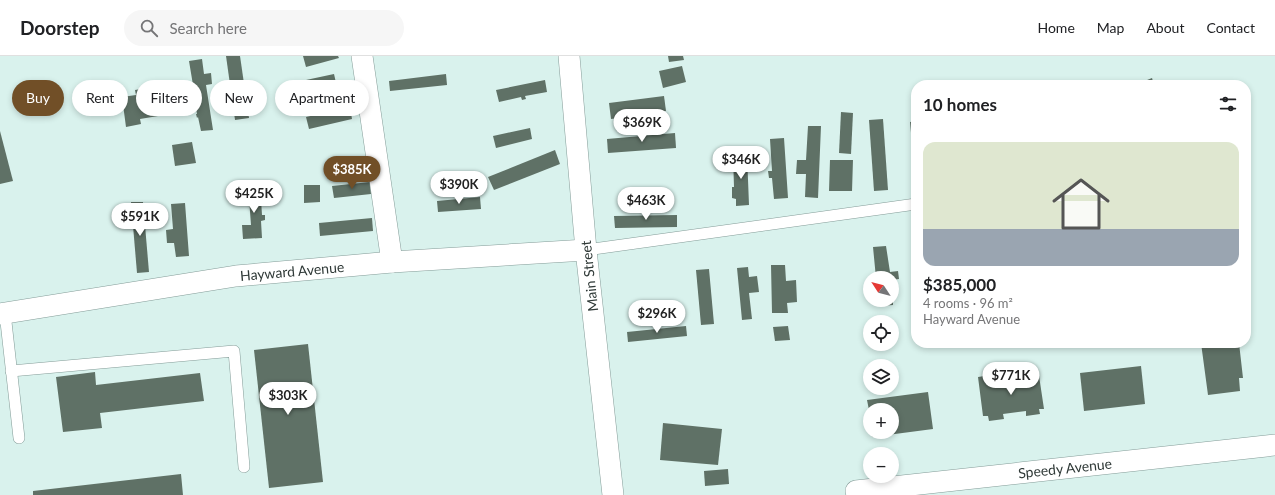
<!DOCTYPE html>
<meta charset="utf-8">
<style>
body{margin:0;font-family:Lato,sans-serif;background:#f6f6f6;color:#202124;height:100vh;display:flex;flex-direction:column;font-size:15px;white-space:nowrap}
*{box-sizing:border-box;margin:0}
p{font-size:13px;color:#757577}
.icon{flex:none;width:22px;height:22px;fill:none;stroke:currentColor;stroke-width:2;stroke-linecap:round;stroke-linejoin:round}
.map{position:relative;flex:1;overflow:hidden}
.drawer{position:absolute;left:911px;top:24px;width:340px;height:268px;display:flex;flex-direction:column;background:#fff;border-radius:16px;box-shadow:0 2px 6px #0003}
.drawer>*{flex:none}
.hud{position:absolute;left:12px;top:24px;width:380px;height:36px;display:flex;gap:8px}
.needle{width:26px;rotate:306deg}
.tools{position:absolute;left:863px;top:215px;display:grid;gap:8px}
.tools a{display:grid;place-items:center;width:36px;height:36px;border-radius:50%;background:#fff;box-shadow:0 2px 6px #0003;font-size:20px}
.price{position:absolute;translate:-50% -34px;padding:0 9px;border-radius:14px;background:#fff;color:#222;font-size:13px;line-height:26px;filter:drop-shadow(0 1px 2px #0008)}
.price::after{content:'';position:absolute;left:50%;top:24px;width:12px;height:9px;margin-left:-6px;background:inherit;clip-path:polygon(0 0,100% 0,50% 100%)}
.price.on{background:#714f27;color:#fff}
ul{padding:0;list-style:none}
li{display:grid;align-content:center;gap:8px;height:212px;padding:0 12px}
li+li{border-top:1px solid #e0e0e0}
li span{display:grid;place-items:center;height:124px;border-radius:12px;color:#555}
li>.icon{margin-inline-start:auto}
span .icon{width:72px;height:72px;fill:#fffc;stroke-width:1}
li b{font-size:17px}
h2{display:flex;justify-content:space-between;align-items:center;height:48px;padding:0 12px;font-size:17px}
.pill{padding:0 14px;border-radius:18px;background:#fff;box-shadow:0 2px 6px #0003;font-size:14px;line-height:36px}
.pill.on{background:#714f27;color:#fff}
header{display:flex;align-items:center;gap:24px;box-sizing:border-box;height:56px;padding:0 20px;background:#fff;border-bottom:1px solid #e0e0e0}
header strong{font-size:19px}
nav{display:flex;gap:22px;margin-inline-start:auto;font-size:14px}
.search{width:280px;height:36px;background:#f6f6f6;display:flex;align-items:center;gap:10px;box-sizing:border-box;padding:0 14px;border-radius:22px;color:#757577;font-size:15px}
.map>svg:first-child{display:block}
</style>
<header>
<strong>Doorstep</strong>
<div class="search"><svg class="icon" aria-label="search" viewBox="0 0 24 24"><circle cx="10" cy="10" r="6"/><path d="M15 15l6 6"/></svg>Search here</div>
<nav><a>Home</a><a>Map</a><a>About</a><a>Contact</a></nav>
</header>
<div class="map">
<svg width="1275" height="439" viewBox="0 0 1275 439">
<rect width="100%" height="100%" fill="#d9f2ed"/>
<g fill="#5f7166">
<path d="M 226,0 L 240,0 L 249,62 L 235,64 Z"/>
<path d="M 303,0 L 338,0 L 339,2 L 306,11 Z"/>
<path d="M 668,0 L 683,0 L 684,4 L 669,6 Z"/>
<path d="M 202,3 L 204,18 L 211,17 L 212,28 L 206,29 L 213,74 L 201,75 L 198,61 L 197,62 L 196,58 L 197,58 L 195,46 L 192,47 L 191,42 L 195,41 L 189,5 Z"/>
<path d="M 682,10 L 686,26 L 663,32 L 659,15 Z"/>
<path d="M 334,18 L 337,31 L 295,41 L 292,27 Z"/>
<path d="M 446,18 L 447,29 L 390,35 L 389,25 Z"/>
<path d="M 1152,22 L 1154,29 L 1135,29 Z"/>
<path d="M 545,24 L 547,36 L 525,40 L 526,43 L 522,44 L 521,41 L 499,46 L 496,34 Z"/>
<path d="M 166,29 L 170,58 L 140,63 L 141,68 L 126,71 L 122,41 L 136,39 L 135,34 Z"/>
<path d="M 664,40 L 666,55 L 611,63 L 609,47 Z"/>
<path d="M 350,51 L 352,63 L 309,73 L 306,61 Z"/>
<path d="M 841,56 L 853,57 L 851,98 L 839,97 Z"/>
<path d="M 883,63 L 888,134 L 874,135 L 869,64 Z"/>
<path d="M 916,65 L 916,119 L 915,119 L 910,66 Z"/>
<path d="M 808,70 L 821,70 L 818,142 L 805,141 L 806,118 L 796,118 L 797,104 L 806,104 Z"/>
<path d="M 530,72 L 532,83 L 496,92 L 493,80 Z"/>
<path d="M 0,75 L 13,125 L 0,128 Z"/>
<path d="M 675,77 L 676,92 L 608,97 L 607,83 Z"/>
<path d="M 784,82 L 788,142 L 774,143 L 772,122 L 769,122 L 768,115 L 772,115 L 770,83 Z"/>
<path d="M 192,86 L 196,107 L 175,110 L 172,89 Z"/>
<path d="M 555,94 L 560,108 L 494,134 L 488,121 Z"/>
<path d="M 747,98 L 749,149 L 736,150 L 736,143 L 732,142 L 732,131 L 734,131 L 733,99 Z"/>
<path d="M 830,104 L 853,104 L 852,135 L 829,135 Z"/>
<path d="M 370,126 L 371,138 L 334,142 L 332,130 Z"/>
<path d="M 260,128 L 262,159 L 265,159 L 265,164 L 261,165 L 262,182 L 243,183 L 242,169 L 251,169 L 248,129 Z"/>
<path d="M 304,129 L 320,129 L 320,146 L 304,147 Z"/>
<path d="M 480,141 L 481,153 L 438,156 L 437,145 Z"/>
<path d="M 131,146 L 143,146 L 149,216 L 137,217 Z"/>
<path d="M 185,147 L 189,200 L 176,201 L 174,187 L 167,187 L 166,174 L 173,173 L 171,148 Z"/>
<path d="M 677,159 L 677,171 L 615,172 L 614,160 Z"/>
<path d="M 372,162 L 373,175 L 320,180 L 319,167 Z"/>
<path d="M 886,190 L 890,216 L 898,215 L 899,223 L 892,224 L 892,222 L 876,222 L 873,191 Z"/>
<path d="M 914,192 L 916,192 L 916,205 L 915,205 Z"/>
<path d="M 771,209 L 785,209 L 786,225 L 796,224 L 797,246 L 787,247 L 788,257 L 772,257 Z"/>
<path d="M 748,211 L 749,221 L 757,220 L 759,236 L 749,237 L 752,263 L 742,264 L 737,212 Z"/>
<path d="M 709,213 L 714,268 L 701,269 L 696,214 Z"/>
<path d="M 879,244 L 893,244 L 893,249 L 880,250 Z"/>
<path d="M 686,270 L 687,280 L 628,286 L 627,276 Z"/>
<path d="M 788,270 L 790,284 L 775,285 L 773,271 Z"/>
<path d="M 1201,287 L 1239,287 L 1243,322 L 1239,322 L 1240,335 L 1208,339 Z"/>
<path d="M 308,288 L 323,426 L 269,432 L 254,294 Z"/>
<path d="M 1141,310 L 1145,348 L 1084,355 L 1080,317 Z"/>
<path d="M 1038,313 L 1044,353 L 1039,353 L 1040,358 L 1026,360 L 1026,355 L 1003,358 L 1004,363 L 989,365 L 988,360 L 983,360 L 978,321 L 998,318 L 1000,330 L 1021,327 L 1019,316 Z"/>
<path d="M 95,316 L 96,329 L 200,317 L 204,345 L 100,357 L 102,372 L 63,376 L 56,321 Z"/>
<path d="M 928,336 L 933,373 L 872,381 L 871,376 L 892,376 L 892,354 L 869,354 L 867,344 Z"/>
<path d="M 663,367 L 722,373 L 718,409 L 660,404 Z"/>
<path d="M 728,413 L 729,428 L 705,430 L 704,415 Z"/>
<path d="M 181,418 L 183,439 L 33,439 L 33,435 Z"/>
</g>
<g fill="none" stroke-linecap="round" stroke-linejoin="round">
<g stroke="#849c98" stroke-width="12">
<g id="service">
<path d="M 586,194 L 916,148"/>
<path d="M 5,257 L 19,382"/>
<path d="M 11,315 L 234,295 L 244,411"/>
</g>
</g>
<g stroke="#849c98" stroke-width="22">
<g id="minor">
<path d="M 362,0 L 392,206"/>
<path d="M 569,0 L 586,194 L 613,439"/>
<path d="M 0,258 L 236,220 L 392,206 L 586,194"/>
<path d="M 856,435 L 1275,389"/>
</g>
</g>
<use href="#service" stroke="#fff" stroke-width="11"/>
<use href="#minor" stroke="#fff" stroke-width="21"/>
</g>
<g text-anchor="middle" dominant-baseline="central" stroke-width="4" stroke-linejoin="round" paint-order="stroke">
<g font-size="14" fill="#2f3937" stroke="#fff">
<text transform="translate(292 215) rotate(-5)">Hayward Avenue</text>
<text transform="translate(589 220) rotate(-96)">Main Street</text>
<text transform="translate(1065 412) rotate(-6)">Speedy Avenue</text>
</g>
</g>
</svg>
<div class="tools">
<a><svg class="needle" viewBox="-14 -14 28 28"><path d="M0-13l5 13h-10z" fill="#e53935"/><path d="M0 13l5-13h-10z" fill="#757577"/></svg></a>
<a><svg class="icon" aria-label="locate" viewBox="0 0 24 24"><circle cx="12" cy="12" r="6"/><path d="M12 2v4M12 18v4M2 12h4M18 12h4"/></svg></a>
<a><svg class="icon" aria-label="layers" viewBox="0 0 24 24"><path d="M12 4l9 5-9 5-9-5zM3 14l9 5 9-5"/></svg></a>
<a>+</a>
<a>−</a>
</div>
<b class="price" style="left:642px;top:87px">$369K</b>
<b class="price" style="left:741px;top:124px">$346K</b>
<b class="price on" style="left:352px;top:134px">$385K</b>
<b class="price" style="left:459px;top:149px">$390K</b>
<b class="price" style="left:254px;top:158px">$425K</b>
<b class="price" style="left:646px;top:165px">$463K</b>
<b class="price" style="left:140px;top:181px">$591K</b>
<b class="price" style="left:657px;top:278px">$296K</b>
<b class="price" style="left:1011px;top:340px">$771K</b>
<b class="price" style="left:288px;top:360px">$303K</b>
<div class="hud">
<a class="pill on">Buy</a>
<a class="pill">Rent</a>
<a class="pill">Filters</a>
<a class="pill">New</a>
<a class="pill">Apartment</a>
</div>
<section class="drawer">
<h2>10 homes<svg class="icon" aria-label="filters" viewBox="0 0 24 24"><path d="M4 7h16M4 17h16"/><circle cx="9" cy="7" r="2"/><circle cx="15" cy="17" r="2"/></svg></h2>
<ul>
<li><span style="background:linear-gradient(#dfe7d0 70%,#9aa5b1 0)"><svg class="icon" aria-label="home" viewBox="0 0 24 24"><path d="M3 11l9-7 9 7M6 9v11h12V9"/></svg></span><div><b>$385,000</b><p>4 rooms · 96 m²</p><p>Hayward Avenue</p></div></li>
</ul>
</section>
</div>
